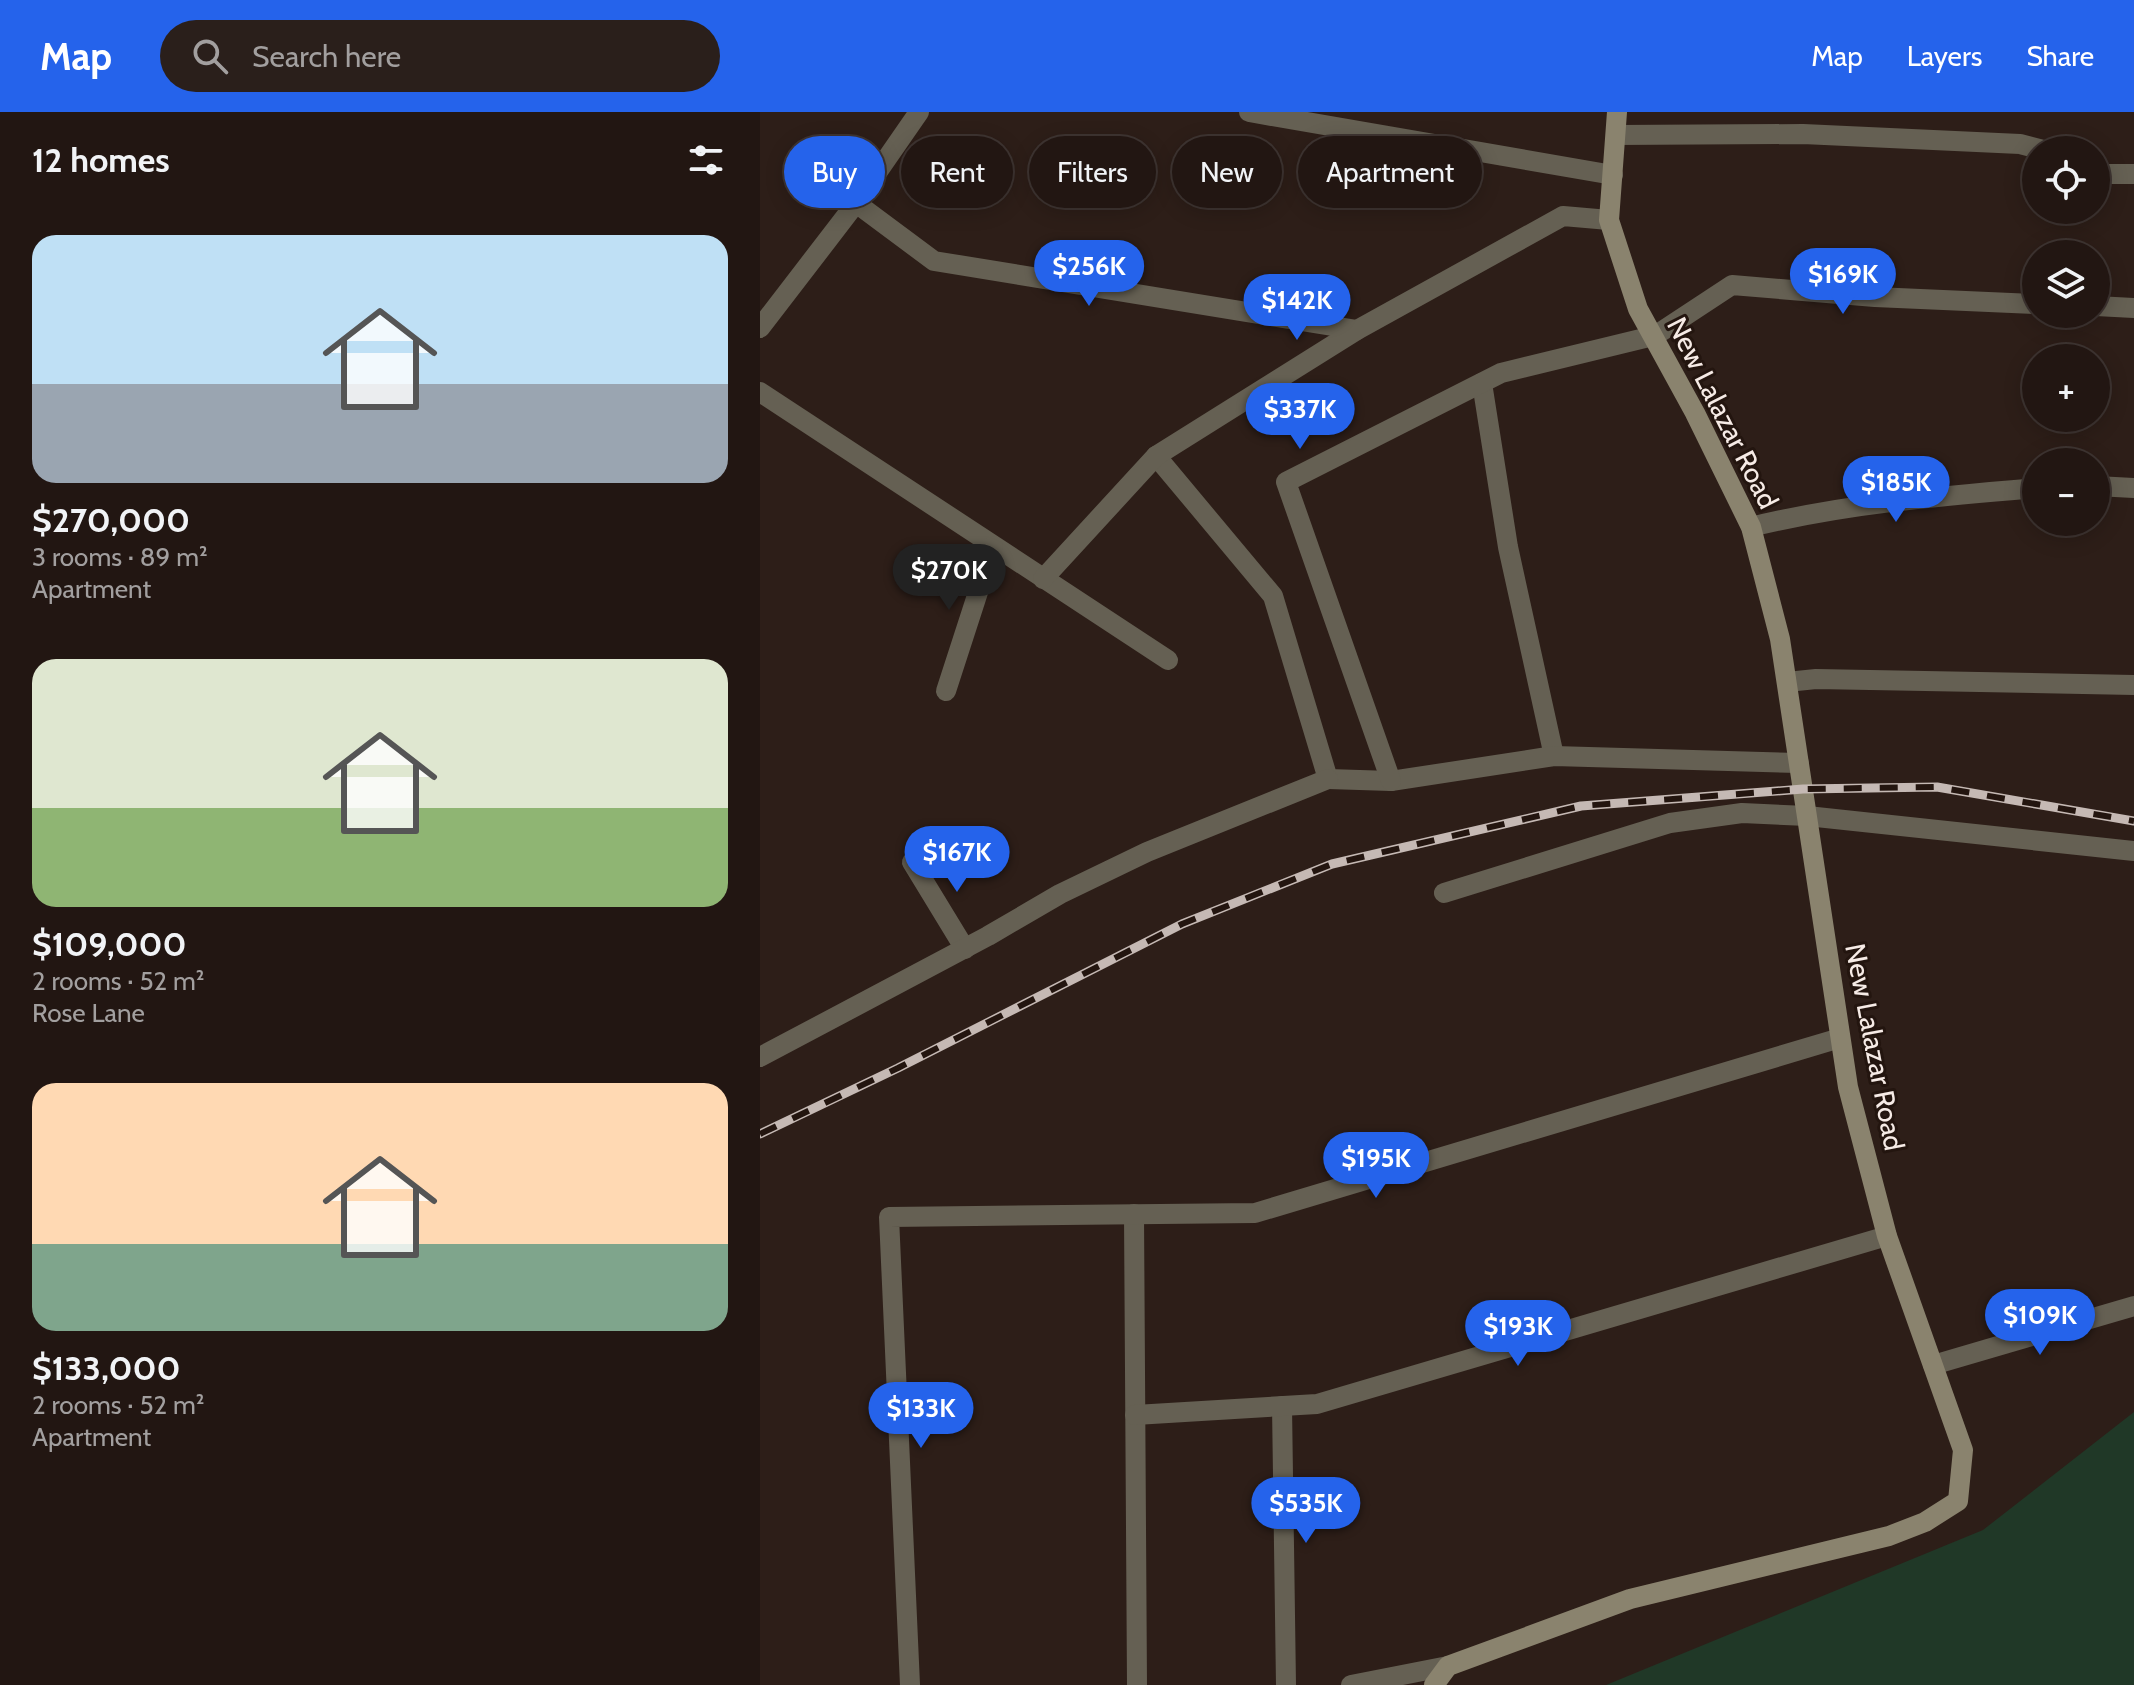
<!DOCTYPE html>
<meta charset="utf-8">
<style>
body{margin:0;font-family:Cabin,sans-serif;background:#2a1f1b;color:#f1f3f6;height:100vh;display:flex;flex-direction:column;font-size:30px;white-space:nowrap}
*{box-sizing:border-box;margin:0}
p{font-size:26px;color:#a29f9f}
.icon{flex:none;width:44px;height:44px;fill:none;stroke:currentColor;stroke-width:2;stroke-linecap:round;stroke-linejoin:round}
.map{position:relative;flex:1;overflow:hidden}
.drawer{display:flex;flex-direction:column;background:#221612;width:760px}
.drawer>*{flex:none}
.guide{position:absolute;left:24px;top:24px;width:760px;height:72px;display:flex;gap:16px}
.tools{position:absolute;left:1262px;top:24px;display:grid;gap:16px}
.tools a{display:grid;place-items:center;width:88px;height:88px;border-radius:50%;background:#221612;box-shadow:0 4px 20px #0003,0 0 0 2px #3f3532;font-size:40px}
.price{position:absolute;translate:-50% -68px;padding:0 18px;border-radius:28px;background:#2563eb;color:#fff;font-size:26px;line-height:52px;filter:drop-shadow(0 2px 4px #0008)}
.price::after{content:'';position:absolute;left:50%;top:48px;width:24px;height:18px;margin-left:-12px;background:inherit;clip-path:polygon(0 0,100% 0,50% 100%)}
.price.on{background:#222;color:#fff}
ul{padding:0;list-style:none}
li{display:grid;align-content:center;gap:16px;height:424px;padding:0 32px}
li span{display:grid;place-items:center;height:248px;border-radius:24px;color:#555}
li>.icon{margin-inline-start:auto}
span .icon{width:144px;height:144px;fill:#fffc;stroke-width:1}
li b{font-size:34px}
h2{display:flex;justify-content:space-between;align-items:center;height:96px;padding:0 32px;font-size:34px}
.tag{padding:0 28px;border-radius:36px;background:#221612;box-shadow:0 4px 20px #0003,0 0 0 2px #3f3532;font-size:28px;line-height:72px}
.tag.on{background:#2563eb;color:#fff}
header{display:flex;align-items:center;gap:48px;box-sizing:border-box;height:112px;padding:0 40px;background:#2563eb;color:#fff}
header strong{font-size:38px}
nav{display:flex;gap:44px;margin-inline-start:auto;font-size:28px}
.search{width:560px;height:72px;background:#2a1f1b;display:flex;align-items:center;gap:20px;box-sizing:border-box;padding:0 28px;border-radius:44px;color:#a29f9f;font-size:30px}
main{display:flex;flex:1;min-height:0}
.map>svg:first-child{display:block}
</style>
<header>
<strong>Map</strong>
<div class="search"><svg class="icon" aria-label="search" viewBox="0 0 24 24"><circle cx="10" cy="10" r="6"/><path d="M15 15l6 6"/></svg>Search here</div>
<nav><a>Map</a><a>Layers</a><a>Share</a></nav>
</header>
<main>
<section class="drawer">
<h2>12 homes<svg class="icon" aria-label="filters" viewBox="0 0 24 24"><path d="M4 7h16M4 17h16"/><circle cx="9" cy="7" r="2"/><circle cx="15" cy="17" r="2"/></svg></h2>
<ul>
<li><span style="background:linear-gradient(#bfe0f5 60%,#9aa5b1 0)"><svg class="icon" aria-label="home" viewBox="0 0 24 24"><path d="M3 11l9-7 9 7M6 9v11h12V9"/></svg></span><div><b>$270,000</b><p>3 rooms · 89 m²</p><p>Apartment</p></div></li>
<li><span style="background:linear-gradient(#dfe7d0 60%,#8fb573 0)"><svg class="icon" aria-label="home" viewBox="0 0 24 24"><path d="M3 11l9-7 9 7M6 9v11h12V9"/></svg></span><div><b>$109,000</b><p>2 rooms · 52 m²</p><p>Rose Lane</p></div></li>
<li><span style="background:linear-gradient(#ffd9b3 65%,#7fa58c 0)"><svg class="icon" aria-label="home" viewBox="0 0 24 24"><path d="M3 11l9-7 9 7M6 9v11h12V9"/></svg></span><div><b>$133,000</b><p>2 rooms · 52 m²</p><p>Apartment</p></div></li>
</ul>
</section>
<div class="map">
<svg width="1374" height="1573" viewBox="0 0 1374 1573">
<rect width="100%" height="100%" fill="#2d1e18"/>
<path fill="#203827" d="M 1374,1300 L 1374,1573 L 846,1573 L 1223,1418 Z"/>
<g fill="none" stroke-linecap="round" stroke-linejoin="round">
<g stroke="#656053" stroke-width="20">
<path d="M 489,0 L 853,63"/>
<path d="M 856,23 L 1043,22 L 1260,32 L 1283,38"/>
<path d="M 1336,62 L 1374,62"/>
<path d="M 96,91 L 174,149 L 597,218"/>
<path d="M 1336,194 L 1374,196"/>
<path d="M 0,216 L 96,91 L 159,0"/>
<path d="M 893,225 L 972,173 L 1115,185 L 1276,192"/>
<path d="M 722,271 L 748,435 L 794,644"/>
<path d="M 0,280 L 408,548"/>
<path d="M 396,344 L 513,484 L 568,667 L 631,669 L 794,644 L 1039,651"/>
<path d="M 1336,374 L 1374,376"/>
<path d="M 991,415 C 1084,392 1180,384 1276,376"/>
<path d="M 283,467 L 396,344 L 597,218 L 803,104 L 849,108"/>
<path d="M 1027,570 L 1056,567 L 1374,573"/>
<path d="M 186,579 L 233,434"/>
<path d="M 631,669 L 526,370 L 741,261 L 893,224"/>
<path d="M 152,750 L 205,837"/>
<path d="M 684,781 L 910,711 L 982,701 L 1047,704 L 1374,739"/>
<path d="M 0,945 L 228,824 L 300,782 L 387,740 L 568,667"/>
<path d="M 374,1102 L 377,1573"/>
<path d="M 1173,1253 L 1374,1194"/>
<path d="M 522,1294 L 526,1573"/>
<path d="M 375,1303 L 557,1292 L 1127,1124"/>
<path d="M 150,1573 L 129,1105 L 495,1101 L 1080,926"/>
<path d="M 591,1573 L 688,1554"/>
</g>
<path stroke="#8a836e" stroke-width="20" d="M 674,1573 L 688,1554 L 870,1487 L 1129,1424 L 1165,1410 L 1198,1389 L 1203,1338 L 1127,1124 L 1088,975 L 1020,527 L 991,415 L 935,301 L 878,197 L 849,108 L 857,0"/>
<g stroke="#c5b9b4" stroke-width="9">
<path id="rail" d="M 0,1022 L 138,956 L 422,812 L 572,752 L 821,694 L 1043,677 L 1177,675 L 1374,709"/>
</g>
<use href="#rail" stroke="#23150f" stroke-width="6" stroke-dasharray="18" stroke-linecap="butt"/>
</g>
<g text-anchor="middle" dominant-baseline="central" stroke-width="6" stroke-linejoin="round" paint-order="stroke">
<g font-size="28" fill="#f6ebe6" stroke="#23150f">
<text transform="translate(963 301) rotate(63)">New Lalazar Road</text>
<text transform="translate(1115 935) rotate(79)">New Lalazar Road</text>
</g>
</g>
</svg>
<div class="tools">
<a><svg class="icon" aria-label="locate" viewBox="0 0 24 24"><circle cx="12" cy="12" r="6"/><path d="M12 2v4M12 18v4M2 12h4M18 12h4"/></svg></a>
<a><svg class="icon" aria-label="layers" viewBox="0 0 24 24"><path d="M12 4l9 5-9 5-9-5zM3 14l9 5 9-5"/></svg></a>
<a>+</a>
<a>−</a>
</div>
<b class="price" style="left:329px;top:196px">$256K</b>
<b class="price" style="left:1083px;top:204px">$169K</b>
<b class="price" style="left:537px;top:230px">$142K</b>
<b class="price" style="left:540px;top:339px">$337K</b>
<b class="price" style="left:1136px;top:412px">$185K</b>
<b class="price on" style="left:189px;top:500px">$270K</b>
<b class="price" style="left:197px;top:782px">$167K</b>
<b class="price" style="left:616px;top:1088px">$195K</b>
<b class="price" style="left:1280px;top:1245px">$109K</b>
<b class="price" style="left:758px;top:1256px">$193K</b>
<b class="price" style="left:161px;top:1338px">$133K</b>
<b class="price" style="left:546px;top:1433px">$535K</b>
<div class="guide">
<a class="tag on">Buy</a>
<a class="tag">Rent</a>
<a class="tag">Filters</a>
<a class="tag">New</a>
<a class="tag">Apartment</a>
</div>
</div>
</main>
